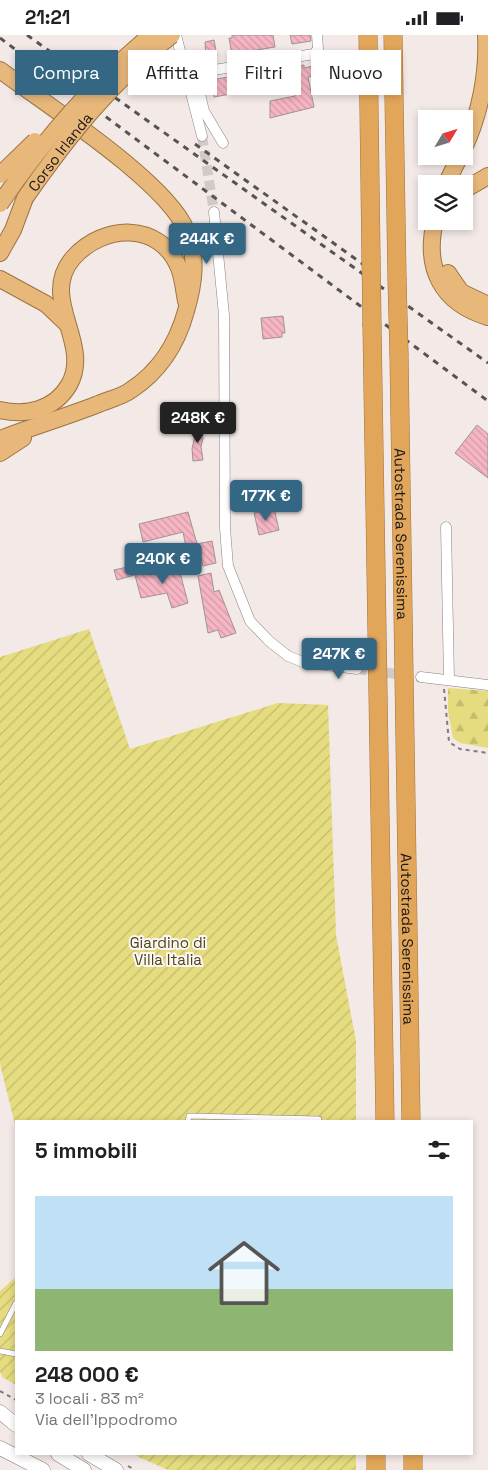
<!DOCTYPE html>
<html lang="it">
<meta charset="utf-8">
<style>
body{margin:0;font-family:"Space Grotesk",sans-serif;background:#f2f2f2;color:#202124;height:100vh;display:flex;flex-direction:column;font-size:19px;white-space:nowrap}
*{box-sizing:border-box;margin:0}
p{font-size:16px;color:#757577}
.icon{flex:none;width:28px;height:28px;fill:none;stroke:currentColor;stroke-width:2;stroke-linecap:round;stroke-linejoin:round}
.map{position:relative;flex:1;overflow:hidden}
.side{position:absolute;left:15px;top:1085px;width:458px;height:335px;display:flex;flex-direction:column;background:#fff;border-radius:0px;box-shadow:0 2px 8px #0003}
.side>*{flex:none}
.top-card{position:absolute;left:15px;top:15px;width:459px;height:45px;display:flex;gap:10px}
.needle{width:32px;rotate:52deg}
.fabs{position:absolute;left:418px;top:75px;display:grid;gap:10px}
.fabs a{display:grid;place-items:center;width:55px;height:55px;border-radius:0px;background:#fff;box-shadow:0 2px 8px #0003;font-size:25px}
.price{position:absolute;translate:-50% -42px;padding:0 11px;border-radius:5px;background:#346784;color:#fff;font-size:16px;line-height:32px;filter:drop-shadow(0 1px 2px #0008)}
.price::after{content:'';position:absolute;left:50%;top:30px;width:15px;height:11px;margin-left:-8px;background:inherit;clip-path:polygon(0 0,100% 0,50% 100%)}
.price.on{background:#222;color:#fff}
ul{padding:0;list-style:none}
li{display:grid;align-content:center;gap:10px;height:265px;padding:0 20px}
li span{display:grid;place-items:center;height:155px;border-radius:0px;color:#555}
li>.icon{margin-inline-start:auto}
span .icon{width:90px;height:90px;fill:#fffc;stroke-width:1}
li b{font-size:21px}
h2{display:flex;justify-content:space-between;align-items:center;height:60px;padding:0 20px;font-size:21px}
.chip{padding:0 18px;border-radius:0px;background:#fff;box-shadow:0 2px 8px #0003;font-size:18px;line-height:45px}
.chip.on{background:#346784;color:#fff}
.status{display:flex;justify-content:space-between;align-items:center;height:35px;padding:0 25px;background:#fff;direction:ltr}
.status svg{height:14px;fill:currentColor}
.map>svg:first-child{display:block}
</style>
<div class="status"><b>21:21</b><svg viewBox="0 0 49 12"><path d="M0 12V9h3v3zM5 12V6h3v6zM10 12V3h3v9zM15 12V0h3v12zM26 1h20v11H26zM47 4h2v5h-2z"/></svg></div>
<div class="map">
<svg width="488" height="1435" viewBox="0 0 488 1435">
<defs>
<pattern id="forest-firs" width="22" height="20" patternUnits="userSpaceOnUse" patternTransform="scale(1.25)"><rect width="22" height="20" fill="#e5db7f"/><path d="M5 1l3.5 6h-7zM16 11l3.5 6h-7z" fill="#c4bb6d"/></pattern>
<pattern id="garden-furrows" width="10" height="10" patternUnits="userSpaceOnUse" patternTransform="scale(1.25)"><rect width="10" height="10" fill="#e5db7f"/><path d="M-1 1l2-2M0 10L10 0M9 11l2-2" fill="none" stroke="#c4bb6d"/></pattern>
<pattern id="building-back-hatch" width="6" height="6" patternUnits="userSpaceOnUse" patternTransform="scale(1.25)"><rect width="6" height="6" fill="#f6b5c2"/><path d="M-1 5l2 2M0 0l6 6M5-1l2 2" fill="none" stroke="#d29ba6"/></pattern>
</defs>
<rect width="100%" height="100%" fill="#f3e9e6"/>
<path fill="url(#forest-firs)" d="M 448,653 L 488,656 L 488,713 L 460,708 L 453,703 L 448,676 Z"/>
<g fill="url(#garden-furrows)">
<path d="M 89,594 L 130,714 L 278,668 L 328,670 L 336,900 L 356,1006 L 356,1086 L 16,1086 L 16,1094 L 0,1029 L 0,622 Z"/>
<path d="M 16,1242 L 16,1350 L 2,1342 L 0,1336 L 0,1256 Z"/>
<path d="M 132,1419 L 356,1419 L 356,1435 L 168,1435 Z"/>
</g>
<g fill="url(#building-back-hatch)" stroke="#9e9496">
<path d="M 232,0 L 273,0 L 275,12 L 232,19 L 229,3 L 232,3 Z"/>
<path d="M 290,0 L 310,0 L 311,6 L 292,9 Z"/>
<path d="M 214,5 L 217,21 L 206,23 L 205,7 Z"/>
<path d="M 304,30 L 304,33 L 313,31 L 314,41 L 308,42 L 314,72 L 270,83 L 270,66 L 295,61 L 291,42 L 295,41 L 293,32 Z"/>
<path d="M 268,34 L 271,51 L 253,54 L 250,37 Z"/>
<path d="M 228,42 L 231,59 L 214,62 L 211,45 Z"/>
<path d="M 283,281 L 285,298 L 282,298 L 282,302 L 263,304 L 261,283 Z"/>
<path d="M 199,381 L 203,403 L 201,412 L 203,425 L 193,426 L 192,414 Z"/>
<path d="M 477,390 L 488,399 L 488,443 L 455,418 Z"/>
<path d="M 274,473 L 279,495 L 259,500 L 254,478 Z"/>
<path d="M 188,477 L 197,509 L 212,506 L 216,528 L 203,531 L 200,520 L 188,522 L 183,497 L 143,507 L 139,489 Z"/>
<path d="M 132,531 L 134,540 L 117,545 L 114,535 Z"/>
<path d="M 170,531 L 172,535 L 179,534 L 188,568 L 172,573 L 167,558 L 141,563 L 135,540 Z"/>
<path d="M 211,538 L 214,557 L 219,555 L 236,598 L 221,603 L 218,595 L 208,598 L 198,541 Z"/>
</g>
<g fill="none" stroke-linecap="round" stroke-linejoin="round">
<g stroke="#d2cac7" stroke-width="10" stroke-dasharray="10 5" stroke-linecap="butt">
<path d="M 202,101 L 214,177"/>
<path d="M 357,634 L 421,642"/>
</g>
<g stroke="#8a817e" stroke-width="6">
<g id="service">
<path d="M 188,1086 L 189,1081 L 319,1084"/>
<path d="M 0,1299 L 16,1268"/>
<path d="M 0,1316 L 16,1319"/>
</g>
</g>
<g stroke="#8a817e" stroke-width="11">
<g id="minor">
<path d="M 176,0 L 202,101"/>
<path d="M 223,108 L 204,76 L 195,38 L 314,19 L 318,14 L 317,0"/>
<path d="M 214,177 L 224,280 L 225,493 L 228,531 L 250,586 L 269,606 L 288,621 L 303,627 L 357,634"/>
<path d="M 446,492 L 449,645"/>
<path d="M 421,642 L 488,650"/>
</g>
</g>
<g stroke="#8a817e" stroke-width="15">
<g id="secondary">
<path d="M 0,1377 L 16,1390"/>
<path d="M 0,1413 L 43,1435"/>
<path d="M 58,1419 L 84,1435"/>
<path d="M 89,1419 L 116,1435"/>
</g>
</g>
<g stroke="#9c7442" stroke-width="18">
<g id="trunk">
<path d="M 0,35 C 44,68 167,147 186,195 C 198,222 194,249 186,276 C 177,309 160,336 131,355 C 122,362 107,365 96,370 C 65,382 32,392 0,404"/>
<path d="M 464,113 C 480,79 488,38 486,0"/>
<path d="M 446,149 L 460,121"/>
<path d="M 464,155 L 488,141"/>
<path d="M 435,186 C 424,233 441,268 488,282"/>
<path d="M 0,218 L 13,195 L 25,163"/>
<path d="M 448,238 L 461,257 L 488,270"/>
<path d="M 0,244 L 46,269 L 66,288"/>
<path d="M 0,375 C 27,381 54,375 69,350 C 93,308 38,264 73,223 C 103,189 160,186 179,233 C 183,243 184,256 186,266"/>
<path d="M 0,418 L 23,403"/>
</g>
</g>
<g stroke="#9c7442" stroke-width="19">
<g id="motorway">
<path d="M 368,0 L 371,221"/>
<path d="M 393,0 L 397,243"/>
<path d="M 372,291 L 385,1086"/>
<path id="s1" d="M 399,320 L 411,1086"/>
<path d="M 376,1435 L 376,1419"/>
<path d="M 413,1435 L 413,1419"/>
</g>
</g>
<g stroke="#817a78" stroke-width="2" stroke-dasharray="4 4" stroke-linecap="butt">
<path d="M 444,654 L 449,707 L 460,714 L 488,718"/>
<path d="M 0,1356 L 16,1365"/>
<path d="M 128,1431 L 135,1435"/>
</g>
<use href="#service" stroke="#fff" stroke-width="5"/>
<use href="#minor" stroke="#fff" stroke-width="10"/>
<use href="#secondary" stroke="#fff" stroke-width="14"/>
<use href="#trunk" stroke="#e8b87b" stroke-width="16"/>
<use href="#motorway" stroke="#e2a65a" stroke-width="18"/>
<g stroke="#585352" stroke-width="3" stroke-dasharray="6 6" stroke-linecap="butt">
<path d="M 27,0 L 488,328"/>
<path d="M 0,3 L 488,366"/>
<path d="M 195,109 L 364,230"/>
</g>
<g stroke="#9c7442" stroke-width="18" stroke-linecap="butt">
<g id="trunk-bridge">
<path d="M 0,140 L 35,106"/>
<path id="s2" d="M 25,163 C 67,103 113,44 172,0"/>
<path d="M 0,169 C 43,105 92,49 151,0"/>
</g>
</g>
<g stroke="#9c7442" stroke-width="19" stroke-linecap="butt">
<g id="motorway-bridge">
<path d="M 371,221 L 372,291"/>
<path d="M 397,243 L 399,320"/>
</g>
</g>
<use href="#trunk-bridge" stroke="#e8b87b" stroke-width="16"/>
<use href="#motorway-bridge" stroke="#e2a65a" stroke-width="18"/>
</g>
<g text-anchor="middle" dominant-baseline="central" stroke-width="4" stroke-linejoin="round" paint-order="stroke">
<g font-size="15" fill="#1a1716" stroke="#fff7f5">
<text stroke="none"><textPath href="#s2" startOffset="58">Corso Irlanda</textPath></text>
<text stroke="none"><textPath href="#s1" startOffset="179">Autostrada Serenissima</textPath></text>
<text stroke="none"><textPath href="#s1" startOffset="584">Autostrada Serenissima</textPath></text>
</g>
<g font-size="15" fill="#4a461a" stroke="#fff7f5">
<text x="168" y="907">Giardino di<tspan x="168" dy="17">Villa Italia</tspan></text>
</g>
</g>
</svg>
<div class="fabs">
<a><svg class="needle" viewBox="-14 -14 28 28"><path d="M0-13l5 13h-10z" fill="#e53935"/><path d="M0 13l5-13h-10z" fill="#757577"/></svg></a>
<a><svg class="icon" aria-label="layers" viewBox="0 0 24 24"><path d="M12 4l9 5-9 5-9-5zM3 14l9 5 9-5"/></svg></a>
</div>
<b class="price" style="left:207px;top:230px">244K €</b>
<b class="price on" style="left:198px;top:409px">248K €</b>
<b class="price" style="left:266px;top:487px">177K €</b>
<b class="price" style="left:163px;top:550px">240K €</b>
<b class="price" style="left:339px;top:645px">247K €</b>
<div class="top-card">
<a class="chip on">Compra</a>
<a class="chip">Affitta</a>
<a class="chip">Filtri</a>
<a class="chip">Nuovo</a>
</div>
<section class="side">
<h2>5 immobili<svg class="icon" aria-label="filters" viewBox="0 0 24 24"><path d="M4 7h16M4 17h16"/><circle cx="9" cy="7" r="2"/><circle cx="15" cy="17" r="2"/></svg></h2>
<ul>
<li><span style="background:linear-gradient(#bfe0f5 60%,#8fb573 0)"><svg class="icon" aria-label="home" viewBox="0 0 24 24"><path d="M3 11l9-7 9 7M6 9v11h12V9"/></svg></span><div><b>248 000 €</b><p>3 locali · 83 m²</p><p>Via dell'Ippodromo</p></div></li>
</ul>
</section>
</div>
